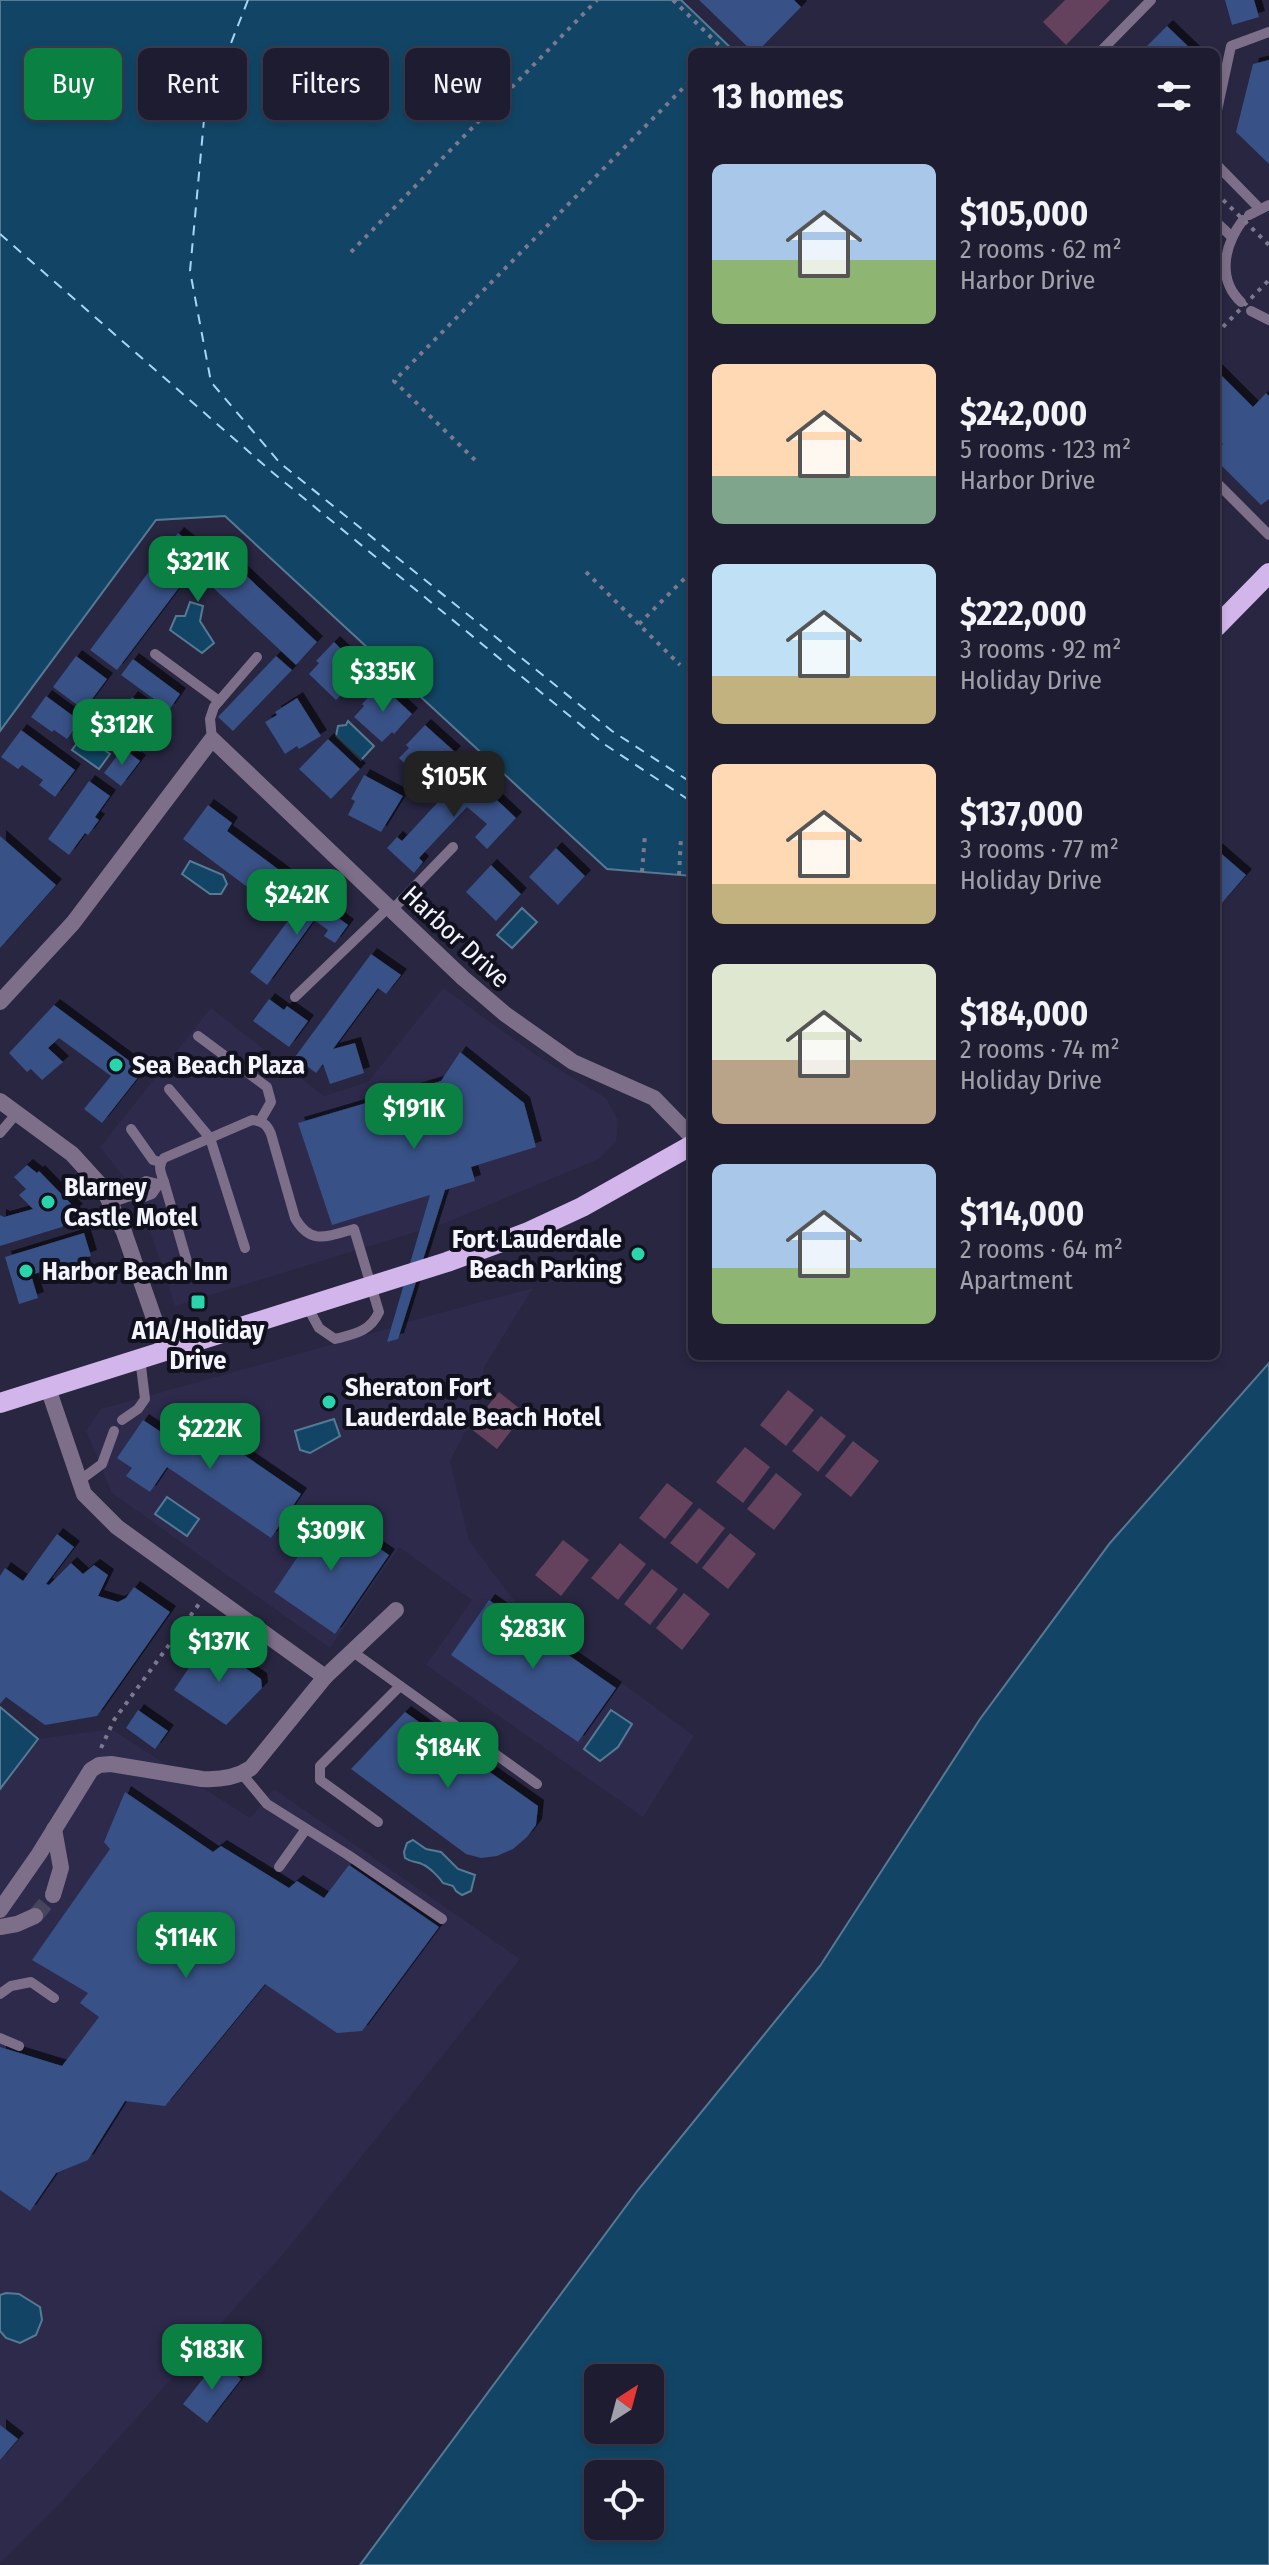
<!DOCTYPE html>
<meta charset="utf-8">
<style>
body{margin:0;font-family:"Fira Sans Condensed",sans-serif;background:#262539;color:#f1f3f6;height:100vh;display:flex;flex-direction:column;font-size:30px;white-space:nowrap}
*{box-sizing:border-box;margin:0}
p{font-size:26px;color:#a1a1ab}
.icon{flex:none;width:44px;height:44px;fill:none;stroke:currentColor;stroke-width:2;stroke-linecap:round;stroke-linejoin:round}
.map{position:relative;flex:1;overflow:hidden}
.panel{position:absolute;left:688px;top:48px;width:532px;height:1312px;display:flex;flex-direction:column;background:#1e1c31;border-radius:12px;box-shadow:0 4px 12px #0003,0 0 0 2px #3c3a4d}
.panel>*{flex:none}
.banner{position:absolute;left:24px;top:48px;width:544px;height:72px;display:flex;gap:16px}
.needle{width:52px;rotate:36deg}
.buttons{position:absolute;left:584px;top:2364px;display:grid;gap:16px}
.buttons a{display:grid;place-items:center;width:80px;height:80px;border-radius:12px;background:#1e1c31;box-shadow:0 4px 12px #0003,0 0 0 2px #3c3a4d;font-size:40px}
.price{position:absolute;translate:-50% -68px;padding:0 18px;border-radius:16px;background:#0b8043;color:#fff;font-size:26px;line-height:52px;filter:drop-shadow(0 2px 4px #0008)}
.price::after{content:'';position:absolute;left:50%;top:48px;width:24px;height:18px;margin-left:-12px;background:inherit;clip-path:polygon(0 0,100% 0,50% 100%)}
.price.selected{background:#222;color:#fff}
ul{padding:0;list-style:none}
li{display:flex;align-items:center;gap:24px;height:200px;padding:0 24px}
li span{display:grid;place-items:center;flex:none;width:224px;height:160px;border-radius:12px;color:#555}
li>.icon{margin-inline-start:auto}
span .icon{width:96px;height:96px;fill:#fffc;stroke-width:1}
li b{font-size:34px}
h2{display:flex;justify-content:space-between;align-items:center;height:96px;padding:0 24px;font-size:34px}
.chip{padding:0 28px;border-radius:12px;background:#1e1c31;box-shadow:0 4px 12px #0003,0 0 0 2px #3c3a4d;font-size:28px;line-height:72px}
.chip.selected{background:#0b8043;color:#fff}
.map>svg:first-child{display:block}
</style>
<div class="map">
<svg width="1269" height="2565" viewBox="0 0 1269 2565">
<defs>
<filter id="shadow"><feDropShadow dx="6" dy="-6" stdDeviation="0" flood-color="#0009"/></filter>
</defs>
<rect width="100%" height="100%" fill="#282641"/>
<g fill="#2d2a4c">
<path d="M 443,988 L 536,1055 L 606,1098 L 618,1120 L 616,1141 L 599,1159 L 433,1228 L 403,1323 L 533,1288 L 485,1365 L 475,1413 L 450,1461 L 469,1541 L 519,1607 L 694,1736 L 643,1817 L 426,1665 L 472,1600 L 399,1547 L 330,1648 L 112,1493 L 86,1431 L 101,1409 L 391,1328 L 422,1230 L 175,1306 L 138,1195 L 100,1147 L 211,1008 L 324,1096 L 368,1082 Z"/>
<path d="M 111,1729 L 250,1818 L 274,1789 L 520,1959 L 285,2252 L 62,2501 L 0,2563 L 0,1789 L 38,1739 Z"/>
</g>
<g fill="#64425e">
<path d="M 1065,0 L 1110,0 L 1066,45 L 1043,22 Z"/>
<path d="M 788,1390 L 814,1410 L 786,1446 L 760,1425 Z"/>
<path d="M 499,1392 L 525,1413 L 497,1449 L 470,1428 Z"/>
<path d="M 821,1416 L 846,1436 L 818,1472 L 792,1451 Z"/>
<path d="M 853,1441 L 879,1461 L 851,1497 L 825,1476 Z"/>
<path d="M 745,1447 L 770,1467 L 743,1503 L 716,1482 Z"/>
<path d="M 776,1473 L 802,1494 L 774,1530 L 747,1509 Z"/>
<path d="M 667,1483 L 693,1503 L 665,1539 L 639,1518 Z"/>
<path d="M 699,1508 L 725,1528 L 697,1564 L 670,1543 Z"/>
<path d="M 730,1533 L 756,1554 L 728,1589 L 702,1568 Z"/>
<path d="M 563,1540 L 589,1560 L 561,1596 L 535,1575 Z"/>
<path d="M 620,1543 L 646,1564 L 618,1600 L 591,1578 Z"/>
<path d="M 652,1569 L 678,1589 L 650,1625 L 624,1604 Z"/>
<path d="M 684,1593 L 710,1614 L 682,1650 L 656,1628 Z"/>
</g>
<g fill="#124565" stroke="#567a93" stroke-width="2" fill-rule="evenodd">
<path d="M 0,0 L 681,0 L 735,52 L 692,52 L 692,876 L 607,869 L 225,516 L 156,520 L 0,731 Z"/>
<path d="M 190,602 L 203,606 L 200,621 L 214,643 L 202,653 L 170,630 L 176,616 L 185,616 Z"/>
<path d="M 348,721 L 374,746 L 361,760 L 336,736 L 338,726 L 346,725 Z"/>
<path d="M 83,735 L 110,754 L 99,769 L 72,750 Z"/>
<path d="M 190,861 L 223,875 L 227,884 L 221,894 L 210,894 L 182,874 Z"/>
<path d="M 522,908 L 537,922 L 512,948 L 497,935 Z"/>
<path d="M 1269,1363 L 1269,2565 L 360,2565 L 638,2190 L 820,1966 L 980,1719 L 1110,1543 ZM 598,2378 L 650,2378 L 650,2430 L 598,2430 ZM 598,2474 L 650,2474 L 650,2526 L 598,2526 Z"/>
<path d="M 334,1419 L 340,1436 L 310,1453 L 300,1450 L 295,1431 Z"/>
<path d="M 167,1497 L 199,1519 L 187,1536 L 155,1514 Z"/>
<path d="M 0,1707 L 38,1739 L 0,1789 Z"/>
<path d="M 611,1710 L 632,1724 L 618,1747 L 600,1761 L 584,1749 Z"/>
<path d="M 413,1840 L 426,1849 L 441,1852 L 458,1869 L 475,1875 L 471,1891 L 462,1895 L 456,1891 L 453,1886 L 443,1883 C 439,1877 430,1868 424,1865 C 417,1861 412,1863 405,1858 L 404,1852 L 407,1843 Z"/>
<path d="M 6,2293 L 19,2294 L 40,2307 L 42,2320 L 36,2335 L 20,2343 L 6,2338 L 0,2331 L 0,2295 Z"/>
</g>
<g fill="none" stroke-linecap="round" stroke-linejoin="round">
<g stroke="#a4d6fc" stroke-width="2" stroke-dasharray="10 8" stroke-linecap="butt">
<path d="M 248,0 L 205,109 L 190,271 L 211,382 L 280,463 L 612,731 L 692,783"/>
<path d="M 0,234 L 272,472 L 604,744 L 692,802"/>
</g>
</g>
<g fill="#375186" filter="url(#shadow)">
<path d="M 699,0 L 794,0 L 801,7 L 757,52 L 753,52 Z"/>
<path d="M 1225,0 L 1254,0 L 1259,17 L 1232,25 Z"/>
<path d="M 1167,26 L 1194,52 L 1141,52 Z"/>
<path d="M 1269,60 L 1269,164 L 1236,132 L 1253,64 Z"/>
<path d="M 1216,370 L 1253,407 L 1266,393 L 1269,396 L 1269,499 L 1261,505 L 1216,460 L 1216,450 L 1223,444 L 1216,437 Z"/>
<path d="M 178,533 L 214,561 L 221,552 L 317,642 L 296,665 L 193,569 L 117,670 L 90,650 Z"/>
<path d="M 334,642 L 366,673 L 348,692 L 346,690 L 336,700 L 309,674 L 319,663 L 316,661 Z"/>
<path d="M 76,656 L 107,679 L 84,710 L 53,687 Z"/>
<path d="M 276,656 L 292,670 L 233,731 L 218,717 Z"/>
<path d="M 133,659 L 180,694 L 169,710 L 121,675 Z"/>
<path d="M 380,684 L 412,714 L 394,734 L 392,732 L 382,742 L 354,717 L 364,706 L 362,704 Z"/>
<path d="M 46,696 L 80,721 L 67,739 L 54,730 L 52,732 L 31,717 Z"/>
<path d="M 132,697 L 161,718 L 152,730 L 154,732 L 140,752 L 106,727 L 121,706 L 124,708 Z"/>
<path d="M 297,698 L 321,736 L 299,749 L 297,746 L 285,754 L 265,722 L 277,715 L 275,712 Z"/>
<path d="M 425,725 L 455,752 L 426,783 L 399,758 L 409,748 L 406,745 Z"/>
<path d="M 21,730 L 75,770 L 55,797 L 39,785 L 43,780 L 22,765 L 18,769 L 1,757 Z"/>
<path d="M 328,739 L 360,769 L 331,799 L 299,769 Z"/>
<path d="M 123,748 L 140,761 L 121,786 L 104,773 Z"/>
<path d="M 463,768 L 516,818 L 487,849 L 475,837 L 487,824 L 467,807 L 419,858 L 423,862 L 414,873 L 387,848 L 397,837 L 402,841 L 438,802 L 435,799 Z"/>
<path d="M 364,775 L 403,796 L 381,832 L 348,815 L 355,801 L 351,799 Z"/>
<path d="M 89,781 L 110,796 L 95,817 L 99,820 L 88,835 L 85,833 L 69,855 L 48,839 Z"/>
<path d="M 208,805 L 232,823 L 227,831 L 298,884 L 278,910 L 183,839 Z"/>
<path d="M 0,836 L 56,885 L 0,948 Z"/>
<path d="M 556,848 L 585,876 L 558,905 L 529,877 Z"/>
<path d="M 1216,849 L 1246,875 L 1221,904 L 1216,900 Z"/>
<path d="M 491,865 L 521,894 L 496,921 L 466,892 Z"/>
<path d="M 307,895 L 348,925 L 335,943 L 324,936 L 328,930 L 314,920 L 267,985 L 250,972 Z"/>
<path d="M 371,954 L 401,975 L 386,994 L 378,988 L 333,1049 L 355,1043 L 364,1073 L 330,1084 L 323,1064 L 316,1073 L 295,1057 Z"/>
<path d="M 269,999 L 284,1010 L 287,1006 L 308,1021 L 289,1047 L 253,1021 Z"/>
<path d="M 54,1005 L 143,1071 L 102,1123 L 84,1109 L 111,1076 L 59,1038 L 48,1048 L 63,1062 L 42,1080 L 31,1069 L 27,1072 L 9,1053 Z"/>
<path d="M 460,1052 L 524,1103 L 536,1147 L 471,1167 L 475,1181 L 445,1190 L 398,1339 L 387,1342 L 430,1195 L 332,1225 L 298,1123 L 441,1081 Z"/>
<path d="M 27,1165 L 37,1173 L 39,1171 L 77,1210 L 64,1220 L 65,1223 L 62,1227 L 0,1246 L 0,1215 L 4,1217 L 33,1209 L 19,1195 L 26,1189 L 14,1177 Z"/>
<path d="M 84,1233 L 91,1256 L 82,1259 L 85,1268 L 68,1274 L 65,1264 L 31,1275 L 38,1298 L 19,1304 L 5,1257 Z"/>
<path d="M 183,1413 L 301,1494 L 271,1538 L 167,1467 L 150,1492 L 126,1476 L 132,1468 L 117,1458 L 143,1420 L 167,1436 Z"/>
<path d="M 327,1513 L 389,1555 L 335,1634 L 274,1592 Z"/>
<path d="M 57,1534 L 74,1547 L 46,1584 L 49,1585 L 71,1563 L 83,1574 L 94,1565 L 108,1575 L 98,1596 L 118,1602 L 126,1598 L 134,1587 L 170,1612 L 97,1716 L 45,1725 L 6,1697 L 0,1704 L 0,1576 L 5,1568 L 23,1581 Z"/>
<path d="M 489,1600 L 616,1688 L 578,1742 L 451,1655 Z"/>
<path d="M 207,1641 L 261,1679 L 262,1688 L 226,1725 L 174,1690 Z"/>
<path d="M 138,1710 L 168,1731 L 155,1749 L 126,1728 Z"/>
<path d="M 405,1712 L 538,1806 L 536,1825 L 527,1837 L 513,1849 L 497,1856 L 481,1858 L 466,1854 L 351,1769 Z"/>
<path d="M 125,1792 L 213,1852 L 221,1846 L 289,1888 L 297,1881 L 324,1898 L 349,1865 L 439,1927 L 362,2031 L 337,2033 L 265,1984 L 165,2106 L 125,2101 L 88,2160 L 56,2173 L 30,2211 L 0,2190 L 0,2047 L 62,2066 L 99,2017 L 80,2003 L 88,1993 L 32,1960 L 110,1849 L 104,1842 Z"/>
<path d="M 217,2361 L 241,2379 L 207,2423 L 183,2404 Z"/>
<path d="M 0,2425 L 18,2439 L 0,2460 Z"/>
</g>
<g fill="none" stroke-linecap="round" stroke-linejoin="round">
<path stroke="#47455e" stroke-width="16" stroke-dasharray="16 8" stroke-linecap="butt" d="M 35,1916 L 53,1895"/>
<g stroke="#7a798e" stroke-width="4" stroke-dasharray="4 6" stroke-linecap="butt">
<path d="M 673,0 L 722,48 L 719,52"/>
<path d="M 351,252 L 597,0"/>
<path d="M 475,460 L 394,381 L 692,79"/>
<path d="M 586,572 L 680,665"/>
<path d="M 639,624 L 692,571"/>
<path d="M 642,872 L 645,835"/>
<path d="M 679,875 L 681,837"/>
<path d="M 101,1748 L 114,1720 L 199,1604"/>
</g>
<g stroke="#7d6f89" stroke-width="10">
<path d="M 1100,52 L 1151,0"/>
<path d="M 1216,115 L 1231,46 L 1269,32"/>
<path d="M 1216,164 L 1259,208"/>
<path d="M 1249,215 L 1269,205"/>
<path d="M 1216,222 L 1231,236"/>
<path d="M 1241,302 C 1216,278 1225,244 1243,220"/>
<path d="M 1251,311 L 1269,320"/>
<path d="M 1216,482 L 1269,535"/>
<path d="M 155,654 L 219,701"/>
<path d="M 212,739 L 210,719 L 214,707 L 257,657"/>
<path d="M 392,910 L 453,847"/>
<path d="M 295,997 L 389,907"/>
<path d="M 198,1036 L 267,1087 L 271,1102 L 260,1121"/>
<path d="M 169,1089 L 210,1138 L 245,1248"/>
<path d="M 131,1129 L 153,1160 L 160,1162"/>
<path d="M 0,1133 L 17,1113"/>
<path d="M 164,1182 L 188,1265"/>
<path d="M 130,1196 L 137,1186 L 146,1181 L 159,1184"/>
<path d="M 110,1203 L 130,1196 L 141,1198 L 152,1194 L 159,1184 L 164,1182 C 161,1173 157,1166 164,1158 L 252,1120 C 262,1121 267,1124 271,1134 L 295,1218 C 311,1246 328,1236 354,1229 L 379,1312 C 370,1332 354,1334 335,1339 L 319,1328 L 307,1306"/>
<path d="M 122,1420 L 138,1409 L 145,1399 L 140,1358"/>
<path d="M 79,1481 L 102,1464 L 114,1431"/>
<path d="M 353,1652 L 537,1784"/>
<path d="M 242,1774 L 267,1804 L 348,1855 L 442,1919"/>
<path d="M 378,1822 L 320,1780 L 320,1766 L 400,1686"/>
<path d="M 279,1867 L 306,1829"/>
<path d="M 0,1994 L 11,1986 L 31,1982 L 54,1998"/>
<path d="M 0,2038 L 19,2046"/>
</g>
<g stroke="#7d6f89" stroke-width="16">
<path d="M 0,1002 L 73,923 L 212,739 L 463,978 L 505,1014 L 573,1062 L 654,1098 L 692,1137"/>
<path d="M 0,1101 L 72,1154 L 103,1188 L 124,1232 L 165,1350"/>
<path d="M 48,1388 L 84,1494 L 117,1527 L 325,1677"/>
<path d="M 53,1895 L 61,1868 L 54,1829"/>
<path d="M 0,1910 L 39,1854 L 91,1770 L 99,1765 L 111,1764 L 202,1779 C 220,1780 236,1778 251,1768 L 325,1677 L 396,1610"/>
<path d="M 0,1927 L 17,1924 L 35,1916"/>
</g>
<g stroke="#d2b5ea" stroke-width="20">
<path d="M 1216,627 L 1269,573"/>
<path d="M 0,1403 L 447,1262 L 526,1233 L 582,1207 L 692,1145"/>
</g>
<g stroke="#7a798e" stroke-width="4" stroke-dasharray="4 6" stroke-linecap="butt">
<path d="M 1216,193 L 1269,245"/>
<path d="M 1216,334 L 1269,280"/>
</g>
</g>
<g fill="#2ad5ac" stroke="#11111d" stroke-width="3">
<circle cx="116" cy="1065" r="8"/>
<circle cx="48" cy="1202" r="8"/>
<circle cx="638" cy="1254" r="8"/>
<circle cx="26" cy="1271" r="8"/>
<rect x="190" y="1294" width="16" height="16" rx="4"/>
<circle cx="329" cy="1402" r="8"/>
</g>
<g text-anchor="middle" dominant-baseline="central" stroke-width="8" stroke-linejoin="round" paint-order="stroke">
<g font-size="26" fill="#f4f4ff" stroke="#11111d">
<text transform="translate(456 937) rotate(43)">Harbor Drive</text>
</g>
<g font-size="26" font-weight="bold" fill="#f4f4ff" stroke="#11111d" text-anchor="start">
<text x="132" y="1065">Sea Beach Plaza</text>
<text x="64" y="1187">Blarney<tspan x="64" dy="30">Castle Motel</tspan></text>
<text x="622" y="1239" text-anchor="end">Fort Lauderdale<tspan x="622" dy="30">Beach Parking</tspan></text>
<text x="42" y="1271">Harbor Beach Inn</text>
<text x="198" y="1330" text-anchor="middle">A1A/Holiday<tspan x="198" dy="30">Drive</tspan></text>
<text x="345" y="1387">Sheraton Fort<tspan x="345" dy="30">Lauderdale Beach Hotel</tspan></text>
</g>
</g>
</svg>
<div class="buttons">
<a><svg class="needle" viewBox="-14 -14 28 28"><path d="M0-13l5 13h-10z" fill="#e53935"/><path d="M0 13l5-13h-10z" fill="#a1a1ab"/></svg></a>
<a><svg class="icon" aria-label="locate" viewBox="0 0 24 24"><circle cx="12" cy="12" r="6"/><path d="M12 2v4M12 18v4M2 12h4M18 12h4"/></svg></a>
</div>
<b class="price" style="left:198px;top:604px">$321K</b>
<b class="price" style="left:383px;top:714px">$335K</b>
<b class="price" style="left:122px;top:767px">$312K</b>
<b class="price selected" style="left:454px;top:819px">$105K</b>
<b class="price" style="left:297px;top:937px">$242K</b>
<b class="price" style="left:414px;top:1151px">$191K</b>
<b class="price" style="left:210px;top:1471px">$222K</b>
<b class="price" style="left:331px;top:1573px">$309K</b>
<b class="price" style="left:533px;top:1671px">$283K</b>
<b class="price" style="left:219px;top:1684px">$137K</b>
<b class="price" style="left:448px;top:1790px">$184K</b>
<b class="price" style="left:186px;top:1980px">$114K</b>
<b class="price" style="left:212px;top:2392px">$183K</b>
<div class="banner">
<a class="chip selected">Buy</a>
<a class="chip">Rent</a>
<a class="chip">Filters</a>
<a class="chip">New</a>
</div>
<section class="panel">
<h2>13 homes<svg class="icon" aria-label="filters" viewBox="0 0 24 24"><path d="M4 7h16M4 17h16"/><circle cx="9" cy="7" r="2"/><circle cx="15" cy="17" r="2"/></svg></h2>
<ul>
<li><span style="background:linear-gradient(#a9c7e8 60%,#8fb573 0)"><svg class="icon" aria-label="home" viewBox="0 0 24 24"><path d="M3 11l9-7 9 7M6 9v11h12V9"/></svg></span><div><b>$105,000</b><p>2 rooms · 62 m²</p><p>Harbor Drive</p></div></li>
<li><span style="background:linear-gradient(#ffd9b3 70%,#7fa58c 0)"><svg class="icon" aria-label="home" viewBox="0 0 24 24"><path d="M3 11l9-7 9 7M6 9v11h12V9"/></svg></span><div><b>$242,000</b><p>5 rooms · 123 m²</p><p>Harbor Drive</p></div></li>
<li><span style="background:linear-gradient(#bfe0f5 70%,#c2b280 0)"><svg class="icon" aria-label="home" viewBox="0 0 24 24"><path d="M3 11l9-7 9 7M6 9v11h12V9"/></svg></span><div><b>$222,000</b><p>3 rooms · 92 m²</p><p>Holiday Drive</p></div></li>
<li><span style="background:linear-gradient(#ffd9b3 75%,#c2b280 0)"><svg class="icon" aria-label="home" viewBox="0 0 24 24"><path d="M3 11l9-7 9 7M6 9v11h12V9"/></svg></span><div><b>$137,000</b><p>3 rooms · 77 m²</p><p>Holiday Drive</p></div></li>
<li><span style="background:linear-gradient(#dfe7d0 60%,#b9a48a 0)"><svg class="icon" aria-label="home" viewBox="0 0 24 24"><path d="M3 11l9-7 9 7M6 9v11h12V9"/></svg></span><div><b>$184,000</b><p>2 rooms · 74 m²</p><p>Holiday Drive</p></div></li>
<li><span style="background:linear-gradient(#a9c7e8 65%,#8fb573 0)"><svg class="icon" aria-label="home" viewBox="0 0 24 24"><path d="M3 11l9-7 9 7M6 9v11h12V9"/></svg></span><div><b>$114,000</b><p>2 rooms · 64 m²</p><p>Apartment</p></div></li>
</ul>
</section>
</div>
